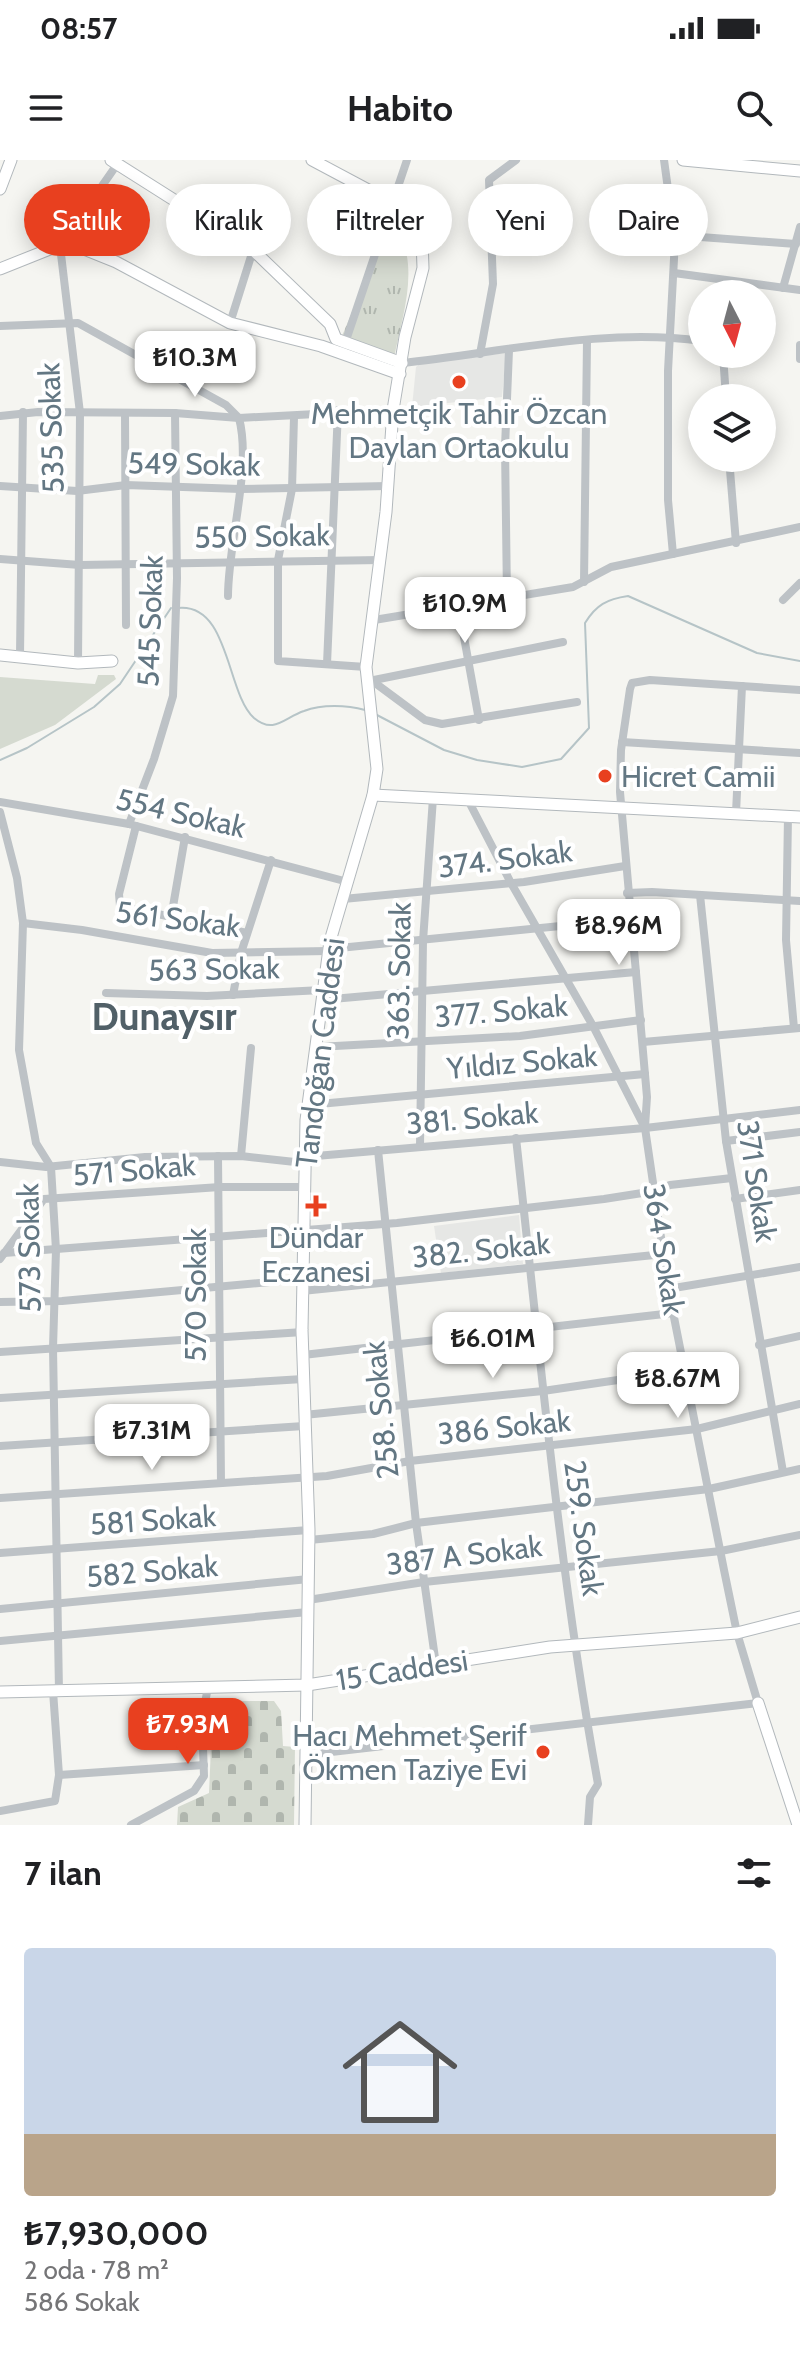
<!DOCTYPE html>
<html lang="tr">
<meta charset="utf-8">
<style>
body{margin:0;font-family:Cabin,sans-serif;background:#f2f2f2;color:#202124;height:100vh;display:flex;flex-direction:column;font-size:30px;white-space:nowrap}
*{box-sizing:border-box;margin:0}
p{font-size:26px;color:#757577}
.icon{flex:none;width:44px;height:44px;fill:none;stroke:currentColor;stroke-width:2;stroke-linecap:round;stroke-linejoin:round}
.map{position:relative;height:1665px;overflow:hidden}
.panel{display:flex;flex-direction:column;background:#fff;flex:1}
.panel>*{flex:none}
.guide{position:absolute;left:24px;top:24px;width:752px;height:72px;display:flex;gap:16px}
.needle{width:52px;rotate:174deg}
.tools{position:absolute;left:688px;top:120px;display:grid;gap:16px}
.tools a{display:grid;place-items:center;width:88px;height:88px;border-radius:50%;background:#fff;box-shadow:0 4px 20px #0003;font-size:40px}
.price{position:absolute;translate:-50% -68px;padding:0 18px;border-radius:16px;background:#fff;color:#222;font-size:26px;line-height:52px;filter:drop-shadow(0 2px 4px #0008)}
.price::after{content:'';position:absolute;left:50%;top:48px;width:24px;height:18px;margin-left:-12px;background:inherit;clip-path:polygon(0 0,100% 0,50% 100%)}
.price.selected{background:#e8401f;color:#fff}
ul{padding:0;list-style:none}
li{display:grid;align-content:center;gap:16px;height:424px;padding:0 24px}
li+li{border-top:2px solid #e0e0e0}
li span{display:grid;place-items:center;height:248px;border-radius:8px;color:#555}
li>.icon{margin-inline-start:auto}
span .icon{width:144px;height:144px;fill:#fffc;stroke-width:1}
li b{font-size:34px}
h2{display:flex;justify-content:space-between;align-items:center;height:96px;padding:0 24px;font-size:34px}
.chip{padding:0 28px;border-radius:36px;background:#fff;box-shadow:0 4px 20px #0003;font-size:28px;line-height:72px}
.chip.selected{background:#e8401f;color:#fff}
.status{display:flex;justify-content:space-between;align-items:center;height:56px;padding:0 40px;background:#fff;direction:ltr}
.status svg{height:22px;fill:currentColor}
header{display:flex;justify-content:space-between;align-items:center;height:104px;padding:0 24px;background:#fff;font-size:36px;font-weight:700}
.map>svg:first-child{display:block}
</style>
<div class="status"><b>08:57</b><svg viewBox="0 0 49 12"><path d="M0 12V9h3v3zM5 12V6h3v6zM10 12V3h3v9zM15 12V0h3v12zM26 1h20v11H26zM47 4h2v5h-2z"/></svg></div>
<header><svg class="icon" aria-label="menu" viewBox="0 0 24 24"><path d="M4 6h16M4 12h16M4 18h16"/></svg>Habito<svg class="icon" aria-label="search" viewBox="0 0 24 24"><circle cx="10" cy="10" r="6"/><path d="M15 15l6 6"/></svg></header>
<div class="map">
<svg width="800" height="1665" viewBox="0 0 800 1665">
<defs>
<pattern id="cemetery-stones" width="16" height="16" patternUnits="userSpaceOnUse" patternTransform="scale(2)"><rect width="16" height="16" fill="#d5dad0"/><path d="M2 7V4a2 2 0 0 1 4 0v3zM10 15v-3a2 2 0 0 1 4 0v3z" fill="#b0b6ae"/></pattern>
<pattern id="park-tufts" width="24" height="20" patternUnits="userSpaceOnUse" patternTransform="scale(2)"><rect width="24" height="20" fill="#d5dad0"/><path d="M3 7l-1-3M5 7V3M7 7l1-3M15 17l-1-3M17 17v-4M19 17l1-3" fill="none" stroke="#b0b6ae"/></pattern>
</defs>
<rect width="100%" height="100%" fill="#f5f5f1"/>
<g fill="#e6e7e5">
<path d="M 506,193 L 502,237 L 412,247 L 416,207 L 421,203 Z"/>
<path d="M 519,1055 L 523,1104 L 441,1113 L 434,1066 Z"/>
</g>
<path fill="#d5dad0" d="M 98,515 L 114,515 L 116,519 L 55,565 L 0,589 L 0,517 L 95,524 Z"/>
<path fill="url(#cemetery-stones)" d="M 213,1541 L 274,1541 L 281,1551 L 283,1586 L 295,1587 L 294,1665 L 177,1665 L 178,1647 L 209,1633 Z"/>
<path fill="url(#park-tufts)" d="M 390,62 C 424,97 402,156 394,198 L 339,183 Z"/>
<g fill="none" stroke-linecap="round" stroke-linejoin="round">
<g stroke="#b6c4c7" stroke-width="2">
<path d="M 178,448 C 230,443 226,533 254,558 C 274,575 285,557 304,551 C 322,544 347,545 365,550"/>
<path d="M 375,554 L 444,590 L 477,600 L 522,607 L 561,599 L 589,568 L 585,463 C 596,445 607,439 628,436 L 757,493 L 800,501"/>
<path d="M 0,600 L 27,588 L 94,547 L 120,524 L 171,448"/>
</g>
<g stroke="#b2b8bc" stroke-width="13">
<g id="secondary">
<path d="M 111,0 L 253,90 L 330,164 L 336,179 L 402,203"/>
<path d="M 683,0 L 800,11"/>
<path d="M 0,29 L 11,0"/>
<path d="M 0,109 L 50,89 L 74,85 L 116,102 L 230,163 L 321,186 L 400,214"/>
<path d="M 0,495 L 78,503 L 112,501"/>
<path d="M 373,635 L 800,657"/>
<path d="M 0,1532 L 307,1525 L 550,1487 L 737,1473 L 800,1457"/>
<path d="M 758,1543 L 798,1665"/>
<path d="M 305,1665 L 309,1370 L 302,1170 L 306,960 L 330,781 L 373,635 L 377,609 L 366,507 L 386,352 L 393,250 L 405,177 L 423,108 L 422,78 L 408,59 L 374,33 L 312,0"/>
</g>
</g>
<g stroke="#bdc2c6" stroke-width="8">
<path d="M 664,0 L 675,80 L 668,211 L 668,340 L 673,394"/>
<path d="M 674,75 L 796,84"/>
<path d="M 674,113 L 800,130"/>
<path d="M 783,128 L 800,67"/>
<path d="M 230,163 L 253,90"/>
<path d="M 0,166 L 78,163 L 226,245 L 239,258 C 252,308 228,382 228,436"/>
<path d="M 800,185 L 800,199"/>
<path d="M 480,194 L 493,124 L 489,20 L 516,0"/>
<path d="M 723,194 L 726,238"/>
<path d="M 341,195 L 407,0"/>
<path d="M 402,203 C 499,193 604,167 702,181"/>
<path d="M 125,254 L 126,465"/>
<path d="M 0,256 L 38,252 L 175,253 L 239,258 L 393,250"/>
<path d="M 294,257 L 292,329 L 278,400 L 278,501 L 366,507"/>
<path d="M 729,298 L 736,383"/>
<path d="M 0,326 L 77,331 L 126,325 L 240,329 L 388,326"/>
<path d="M 0,399 L 80,405 L 381,400"/>
<path d="M 584,422 L 587,181"/>
<path d="M 507,437 L 505,287 L 509,190"/>
<path d="M 783,440 L 800,423"/>
<path d="M 458,444 L 479,560"/>
<path d="M 374,460 L 573,427 L 611,407 L 800,367"/>
<path d="M 20,496 L 23,252"/>
<path d="M 78,503 L 80,253 L 60,86 L 118,3"/>
<path d="M 327,504 L 338,250"/>
<path d="M 367,517 L 425,560 L 442,564 L 577,542"/>
<path d="M 374,520 L 563,482"/>
<path d="M 622,582 L 800,593"/>
<path d="M 0,642 L 129,664 L 348,722"/>
<path d="M 0,652 L 17,718 L 23,763 L 19,890 L 36,983 L 51,1007 L 56,1090 L 53,1188 L 59,1531"/>
<path d="M 736,653 L 742,526"/>
<path d="M 788,656 L 786,780 L 794,868"/>
<path d="M 129,664 L 154,599 L 173,536 L 177,418 L 175,253"/>
<path d="M 136,666 L 119,734 L 120,746 L 247,773"/>
<path d="M 627,733 L 652,732 L 800,741"/>
<path d="M 700,735 L 726,981 L 783,1312"/>
<path d="M 343,739 L 524,722 L 625,706"/>
<path d="M 171,758 L 185,677"/>
<path d="M 23,763 L 82,770 L 212,793 L 328,791"/>
<path d="M 329,789 L 630,759"/>
<path d="M 106,833 L 207,836 L 322,830"/>
<path d="M 233,835 L 241,793 L 271,700"/>
<path d="M 321,840 L 636,812"/>
<path d="M 643,882 L 800,868"/>
<path d="M 317,887 L 520,876 L 641,860"/>
<path d="M 308,945 L 645,914"/>
<path d="M 645,967 L 647,937 L 620,632 L 621,590 L 630,529 L 632,523 L 650,520 L 800,530"/>
<path d="M 516,978 C 540,1194 559,1410 598,1624 L 590,1637 L 588,1665"/>
<path d="M 726,981 L 800,972"/>
<path d="M 420,986 L 423,781 L 433,638"/>
<path d="M 378,990 L 416,1363 L 436,1505"/>
<path d="M 218,996 L 221,1323"/>
<path d="M 241,996 L 251,888"/>
<path d="M 304,997 L 645,968 L 800,950"/>
<path d="M 0,1002 L 46,1007 L 145,997 L 241,996 L 304,1003"/>
<path d="M 735,1039 L 800,1030"/>
<path d="M 4,1093 L 397,1063 L 604,1039 L 655,1031 L 670,1025 L 732,1018"/>
<path d="M 0,1099 L 44,1039 L 220,1027 L 303,1027"/>
<path d="M 668,1129 L 800,1107"/>
<path d="M 302,1131 L 664,1094"/>
<path d="M 0,1142 L 62,1141 L 302,1119"/>
<path d="M 759,1185 L 800,1176"/>
<path d="M 0,1192 L 303,1172"/>
<path d="M 303,1195 L 673,1153"/>
<path d="M 0,1238 L 303,1219"/>
<path d="M 304,1255 L 543,1231 L 686,1210"/>
<path d="M 0,1286 L 304,1266"/>
<path d="M 0,1338 L 327,1316 L 410,1301 L 697,1269 L 800,1244"/>
<path d="M 309,1380 L 373,1374 L 416,1363 L 709,1329 L 800,1309"/>
<path d="M 0,1393 L 309,1370"/>
<path d="M 308,1440 L 424,1422 L 721,1391 L 800,1375"/>
<path d="M 0,1449 L 309,1419"/>
<path d="M 0,1481 L 308,1452"/>
<path d="M 305,1595 L 758,1543 L 737,1473 L 724,1410 L 669,1132 L 645,968 L 593,866 L 511,723 L 468,640"/>
<path d="M 59,1615 L 204,1605"/>
<path d="M 0,1651 L 55,1641 L 59,1615 L 53,1531"/>
<path d="M 131,1665 L 194,1631 L 204,1616 L 202,1559 L 208,1527"/>
</g>
<use href="#secondary" stroke="#fff" stroke-width="11"/>
</g>
<g fill="#e8401f" stroke="#fff" stroke-width="3">
<circle cx="459" cy="222" r="8"/>
<circle cx="605" cy="616" r="8"/>
<path d="M312 1034h8v8h8v8h-8v8h-8v-8h-8v-8h8z"/>
<circle cx="543" cy="1592" r="8"/>
</g>
<g text-anchor="middle" dominant-baseline="central" stroke-width="8" stroke-linejoin="round" paint-order="stroke">
<g font-size="30" fill="#637783" stroke="#fff">
<text x="459" y="253">Mehmetçik Tahir Özcan<tspan x="459" dy="34">Daylan Ortaokulu</tspan></text>
<text x="621" y="616" text-anchor="start">Hicret Camii</text>
<text x="316" y="1077">Dündar<tspan x="316" dy="34">Eczanesi</tspan></text>
<text x="527" y="1575" text-anchor="end">Hacı Mehmet Şerif<tspan x="527" dy="34">Ökmen Taziye Evi</tspan></text>
</g>
<g font-size="30" fill="#637783" stroke="#fff">
<text transform="translate(51 268) rotate(-92)">535 Sokak</text>
<text transform="translate(194 304) rotate(1)">549 Sokak</text>
<text transform="translate(262 376) rotate(-1)">550 Sokak</text>
<text transform="translate(150 461) rotate(-88)">545 Sokak</text>
<text transform="translate(181 653) rotate(13)">554 Sokak</text>
<text transform="translate(505 699) rotate(-7)">374. Sokak</text>
<text transform="translate(178 759) rotate(7)">561 Sokak</text>
<text transform="translate(214 809) rotate(-1)">563 Sokak</text>
<text transform="translate(399 811) rotate(-89)">363. Sokak</text>
<text transform="translate(501 851) rotate(-5)">377. Sokak</text>
<text transform="translate(320 893) rotate(-83)">Tandoğan Caddesi</text>
<text transform="translate(522 902) rotate(-5)">Yıldız Sokak</text>
<text transform="translate(472 958) rotate(-5)">381. Sokak</text>
<text transform="translate(134 1010) rotate(-5)">571 Sokak</text>
<text transform="translate(757 1021) rotate(81)">371 Sokak</text>
<text transform="translate(29 1088) rotate(-91)">573 Sokak</text>
<text transform="translate(664 1089) rotate(81)">364 Sokak</text>
<text transform="translate(481 1090) rotate(-6)">382. Sokak</text>
<text transform="translate(195 1135) rotate(-90)">570 Sokak</text>
<text transform="translate(381 1250) rotate(-96)">258. Sokak</text>
<text transform="translate(504 1267) rotate(-6)">386 Sokak</text>
<text transform="translate(153 1360) rotate(-4)">581 Sokak</text>
<text transform="translate(584 1368) rotate(82)">259. Sokak</text>
<text transform="translate(464 1395) rotate(-7)">387 A Sokak</text>
<text transform="translate(152 1411) rotate(-5)">582 Sokak</text>
<text transform="translate(402 1510) rotate(-9)">15 Caddesi</text>
</g>
<g font-size="38" font-weight="bold" fill="#516068" stroke="#fff">
<text x="164" y="856">Dunaysır</text>
</g>
</g>
</svg>
<div class="tools">
<a><svg class="needle" viewBox="-14 -14 28 28"><path d="M0-13l5 13h-10z" fill="#e53935"/><path d="M0 13l5-13h-10z" fill="#757577"/></svg></a>
<a><svg class="icon" aria-label="layers" viewBox="0 0 24 24"><path d="M12 4l9 5-9 5-9-5zM3 14l9 5 9-5"/></svg></a>
</div>
<b class="price" style="left:195px;top:239px">₺10.3M</b>
<b class="price" style="left:465px;top:485px">₺10.9M</b>
<b class="price" style="left:619px;top:807px">₺8.96M</b>
<b class="price" style="left:493px;top:1220px">₺6.01M</b>
<b class="price" style="left:678px;top:1260px">₺8.67M</b>
<b class="price" style="left:152px;top:1312px">₺7.31M</b>
<b class="price selected" style="left:188px;top:1606px">₺7.93M</b>
<div class="guide">
<a class="chip selected">Satılık</a>
<a class="chip">Kiralık</a>
<a class="chip">Filtreler</a>
<a class="chip">Yeni</a>
<a class="chip">Daire</a>
</div>
</div>
<section class="panel">
<h2>7 ilan<svg class="icon" aria-label="filters" viewBox="0 0 24 24"><path d="M4 7h16M4 17h16"/><circle cx="9" cy="7" r="2"/><circle cx="15" cy="17" r="2"/></svg></h2>
<ul>
<li><span style="background:linear-gradient(#c9d6e8 75%,#b9a48a 0)"><svg class="icon" aria-label="home" viewBox="0 0 24 24"><path d="M3 11l9-7 9 7M6 9v11h12V9"/></svg></span><div><b>₺7,930,000</b><p>2 oda · 78 m²</p><p>586 Sokak</p></div></li>
</ul>
</section>
